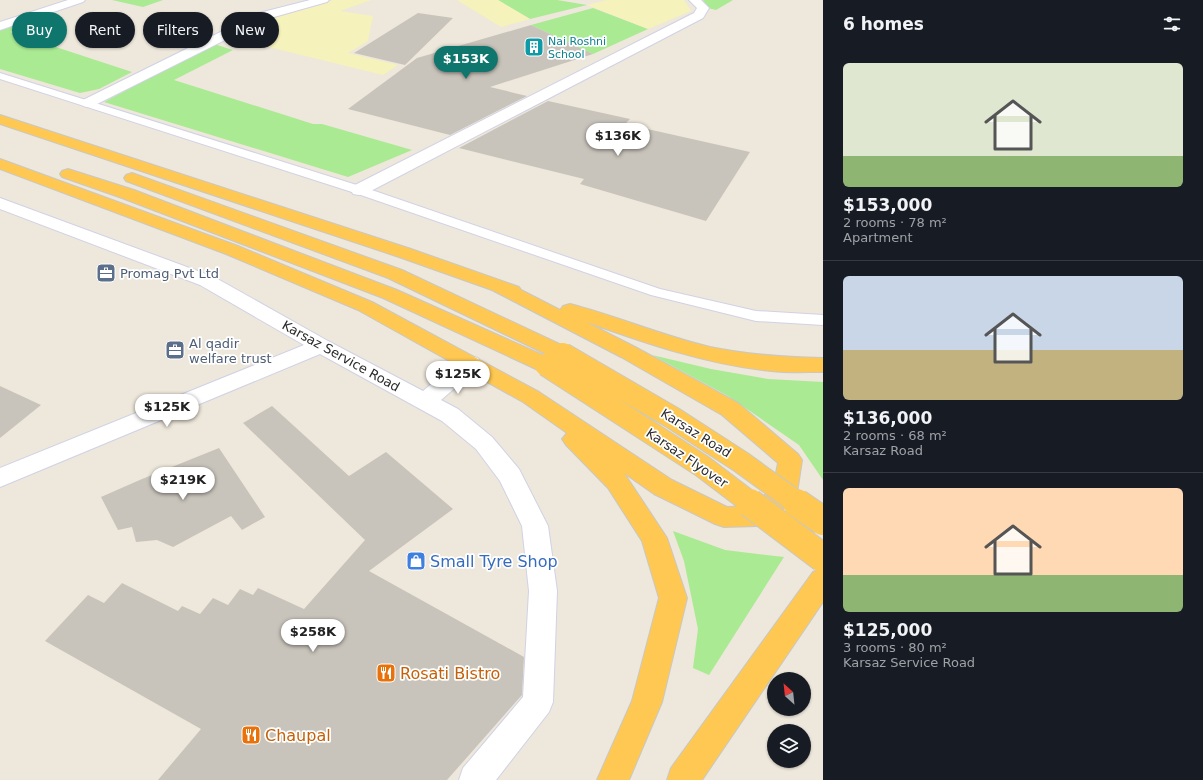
<!DOCTYPE html>
<meta charset="utf-8">
<style>
body{margin:0;font-family:"DejaVu Sans",sans-serif;background:#20242c;color:#f1f3f6;height:100vh;display:flex;flex-direction:column;font-size:15px;white-space:nowrap}
*{box-sizing:border-box;margin:0}
p{font-size:13px;color:#9ea1a6}
.icon{flex:none;width:22px;height:22px;fill:none;stroke:currentColor;stroke-width:2;stroke-linecap:round;stroke-linejoin:round}
.map{position:relative;flex:1;overflow:hidden}
.details{display:flex;flex-direction:column;background:#171b24;width:380px}
.details>*{flex:none}
.top-card{position:absolute;left:12px;top:12px;width:380px;height:36px;display:flex;gap:8px}
.needle{width:26px;rotate:333deg}
.buttons{position:absolute;left:767px;top:672px;display:grid;gap:8px}
.buttons a{display:grid;place-items:center;width:44px;height:44px;border-radius:50%;background:#171b24;box-shadow:0 1px 3px #0004;font-size:20px}
.price{position:absolute;translate:-50% -34px;padding:0 9px;border-radius:14px;background:#fff;color:#222;font-size:13px;line-height:26px;filter:drop-shadow(0 1px 2px #0008)}
.price::after{content:'';position:absolute;left:50%;top:24px;width:12px;height:9px;margin-left:-6px;background:inherit;clip-path:polygon(0 0,100% 0,50% 100%)}
.price.current{background:#0f766e;color:#fff}
ul{padding:0;list-style:none}
li{display:grid;align-content:center;gap:8px;height:212px;padding:0 20px}
li+li{border-top:1px solid #363941}
li span{display:grid;place-items:center;height:124px;border-radius:6px;color:#555}
li>.icon{margin-inline-start:auto}
span .icon{width:72px;height:72px;fill:#fffc;stroke-width:1}
li b{font-size:17px}
h2{display:flex;justify-content:space-between;align-items:center;height:48px;padding:0 20px;font-size:17px}
.chip{padding:0 14px;border-radius:18px;background:#171b24;box-shadow:0 1px 3px #0004;font-size:14px;line-height:36px}
.chip.current{background:#0f766e;color:#fff}
main{display:flex;flex:1;min-height:0}
.map>svg:first-child{display:block}
</style>
<main>
<div class="map">
<svg width="823" height="780" viewBox="0 0 823 780">
<rect width="100%" height="100%" fill="#eee7db"/>
<g fill="#a9ea92">
<path d="M 112,0 L 163,0 L 143,7 Z"/>
<path d="M 498,0 L 557,0 L 587,5 L 530,19 Z"/>
<path d="M 703,0 L 733,0 L 716,10 L 708,8 Z"/>
<path d="M 593,8 L 648,29 L 593,54 L 531,25 Z"/>
<path d="M 48,14 L 53,15 L 10,32 L 132,72 L 99,89 L 80,93 L 0,69 L 0,30 Z"/>
<path d="M 214,44 L 233,50 L 174,80 L 313,124 L 322,124 L 412,150 L 348,177 L 104,102 Z"/>
<path d="M 652,355 L 711,369 L 768,379 L 823,382 L 823,480 L 799,445 L 728,396 Z"/>
<path d="M 673,531 L 725,550 L 784,557 L 709,675 L 693,668 L 698,629 L 684,561 Z"/>
</g>
<g fill="#f6f2bb">
<path d="M 334,0 L 371,0 L 340,11 L 373,16 L 368,41 L 348,53 L 398,65 L 383,75 L 232,38 L 267,19 Z"/>
<path d="M 457,0 L 498,0 L 530,19 L 501,27 Z"/>
<path d="M 607,0 L 684,0 L 691,11 L 648,29 L 587,5 Z"/>
</g>
<g fill="#c9c4bb">
<path d="M 418,13 L 453,18 L 405,65 L 354,53 Z"/>
<path d="M 531,25 L 593,54 L 490,87 L 527,96 L 450,135 L 348,109 L 417,58 Z"/>
<path d="M 548,101 L 630,119 L 625,124 L 750,152 L 706,221 L 580,184 L 584,179 L 459,148 Z"/>
<path d="M 0,386 L 41,405 L 0,438 Z"/>
<path d="M 272,406 L 349,476 L 386,452 L 453,509 L 369,571 L 524,657 L 522,695 L 447,780 L 158,780 L 201,729 L 45,641 L 88,595 L 104,603 L 122,583 L 178,611 L 182,606 L 200,614 L 213,598 L 228,605 L 240,589 L 253,595 L 258,588 L 304,609 L 365,540 L 243,423 Z"/>
<path d="M 219,448 L 265,517 L 242,530 L 231,516 L 173,547 L 157,540 L 136,542 L 132,527 L 118,530 L 101,497 L 142,479 Z"/>
</g>
<g fill="none" stroke-linecap="round" stroke-linejoin="round">
<g stroke="#d0d2e5" stroke-width="2">
<path id="service" d="M 0,73 L 363,187 L 660,289 L 756,311 L 823,315 L 823,325 L 756,321 L 651,295 L 355,193 L 0,79 Z"/>
</g>
<g stroke="#d0d2e5" stroke-width="2">
<g id="minor">
<path d="M 68,0 L 85,0 L 83,2 L 0,30 L 0,22 Z"/>
<path d="M 310,0 L 329,0 L 327,2 L 267,19 L 93,106 L 88,107 L 83,106 L 81,103 L 83,100 L 259,13 Z"/>
<path d="M 689,0 L 701,0 L 709,8 L 703,18 L 365,194 L 359,195 L 353,194 L 351,190 L 353,186 L 694,13 L 697,8 Z"/>
<path d="M 0,198 L 214,277 L 328,341 L 423,391 L 462,358 L 470,356 L 478,358 L 481,363 L 478,368 L 441,400 L 458,409 L 492,437 L 519,469 L 548,526 L 557,591 L 553,702 L 549,712 L 496,780 L 459,780 L 463,768 L 523,697 L 529,591 L 522,526 L 500,481 L 476,449 L 442,421 L 320,354 L 0,487 L 0,468 L 304,345 L 200,285 L 0,209 Z"/>
</g>
</g>
<g stroke="#c8c8c8" stroke-width="2">
<g id="trunk">
<path d="M 0,115 L 411,249 L 519,287 L 521,290 L 560,310 L 563,306 L 570,304 C 617,316 663,336 710,347 C 748,355 785,357 823,358 L 823,372 C 806,372 788,373 771,371 C 708,365 645,343 586,322 L 635,347 L 738,403 L 798,454 L 802,460 L 797,493 L 794,500 L 766,523 L 757,526 L 724,527 L 715,524 L 654,494 L 624,473 L 667,538 L 687,598 L 662,702 L 629,780 L 597,780 L 632,701 L 659,598 L 642,541 L 608,488 L 566,445 L 562,439 L 567,433 L 523,402 L 358,310 L 226,254 L 0,169 L 0,159 L 238,246 L 372,302 L 539,392 L 672,480 L 727,507 L 752,506 L 773,488 L 778,463 L 722,415 L 621,357 L 492,290 L 399,257 L 0,124 Z"/>
<path d="M 68,169 L 134,190 L 397,290 L 554,360 L 557,365 L 554,370 L 546,372 L 538,370 L 383,298 L 122,198 L 62,177 L 60,174 L 62,171 Z"/>
<path d="M 132,173 L 402,270 L 570,349 L 574,354 L 570,359 L 563,361 L 556,359 L 388,278 L 126,181 L 124,178 L 126,175 Z"/>
<path d="M 823,568 L 823,602 L 702,780 L 667,780 L 671,768 L 813,572 Z"/>
</g>
</g>
<use href="#service" fill="#fff" fill-rule="evenodd"/>
<use href="#minor" fill="#fff" fill-rule="evenodd"/>
<use href="#trunk" fill="#fec852" fill-rule="evenodd"/>
<g stroke="#c8c8c8" stroke-width="24" stroke-linecap="butt">
<g id="trunk-bridge-far1">
<path d="M 563,354 L 673,418 L 741,462 L 799,504"/>
<path d="M 546,365 L 702,466 L 752,504"/>
</g>
</g>
<g stroke="#c8c8c8" stroke-width="30" stroke-linecap="butt">
<g id="trunk-bridge">
<path d="M 750,503 L 823,558"/>
<path d="M 797,503 L 823,521"/>
</g>
</g>
<use href="#trunk-bridge-far1" stroke="#fec852" stroke-width="22"/>
<use href="#trunk-bridge" stroke="#fec852" stroke-width="28"/>
</g>
<defs>
<g id="building-square" transform="scale(1)"><rect x="-9" y="-9" width="18" height="18" rx="4" fill="#0f9aa8" stroke="#fff"/><path d="M-4-6H4V6H1V3H-1V6H-4ZM-2.5-4.3h1.7v1.8h-1.7ZM.8-4.3h1.7v1.8H.8ZM-2.5-1h1.7V.8h-1.7ZM.8-1h1.7V.8H.8Z" fill="#fff"/></g>
<g id="office-square" transform="scale(1)"><rect x="-9" y="-9" width="18" height="18" rx="4" fill="#5c6f8a" stroke="#fff"/><path d="M-6-3h4V-5.5h4V-3h4V5H-6ZM-1-4.5V-3h2v-1.5ZM-6 0V1H6V0Z" fill="#fff"/></g>
<g id="shop-square" transform="scale(1)"><rect x="-9" y="-9" width="18" height="18" rx="4" fill="#3f7fe0" stroke="#fff"/><path d="M-5-2.5h2.3a2.7 3.5 0 0 1 5.4 0H5L5.5 6h-11ZM-1.5-2.5h3a1.5 2.3 0 0 0-3 0Z" fill="#fff"/></g>
<g id="restaurant-square" transform="scale(1)"><rect x="-9" y="-9" width="18" height="18" rx="4" fill="#e8710a" stroke="#fff"/><path d="M-5-6h1v4h1v-4h1v4h1v-4h1v5L-1.5 .5V6h-2V.5L-5-1ZM5-6V6H3V1.5H1.5Q1.5-4 5-6Z" fill="#fff"/></g>
</defs>
<g fill-rule="evenodd">
<use href="#building-square" x="534" y="47"/>
<use href="#office-square" x="106" y="273"/>
<use href="#office-square" x="175" y="350"/>
<use href="#shop-square" x="416" y="561"/>
<use href="#restaurant-square" x="386" y="673"/>
<use href="#restaurant-square" x="251" y="735"/>
</g>
<g text-anchor="middle" dominant-baseline="central" stroke-width="3.5" stroke-linejoin="round" paint-order="stroke">
<g font-size="11" fill="#0d838f" stroke="#fff" text-anchor="start">
<text x="548" y="41">Nai Roshni<tspan x="548" dy="13">School</tspan></text>
</g>
<g font-size="13" fill="#4e5e75" stroke="#fff" text-anchor="start">
<text x="120" y="273">Promag Pvt Ltd</text>
<text x="189" y="343">Al qadir<tspan x="189" dy="15">welfare trust</tspan></text>
</g>
<g font-size="13" fill="#2b2b2b" stroke="#fff">
<text transform="translate(341 356) rotate(29)">Karsaz Service Road</text>
<text transform="translate(696 433) rotate(32)">Karsaz Road</text>
<text transform="translate(687 458) rotate(34)">Karsaz Flyover</text>
</g>
<g font-size="16" fill="#366cbe" stroke="#fff" text-anchor="start">
<text x="430" y="561">Small Tyre Shop</text>
</g>
<g font-size="16" fill="#c56008" stroke="#fff" text-anchor="start">
<text x="400" y="673">Rosati Bistro</text>
<text x="265" y="735">Chaupal</text>
</g>
</g>
</svg>
<div class="buttons">
<a><svg class="needle" viewBox="-14 -14 28 28"><path d="M0-13l5 13h-10z" fill="#e53935"/><path d="M0 13l5-13h-10z" fill="#9ea1a6"/></svg></a>
<a><svg class="icon" aria-label="layers" viewBox="0 0 24 24"><path d="M12 4l9 5-9 5-9-5zM3 14l9 5 9-5"/></svg></a>
</div>
<b class="price current" style="left:466px;top:80px">$153K</b>
<b class="price" style="left:618px;top:157px">$136K</b>
<b class="price" style="left:458px;top:395px">$125K</b>
<b class="price" style="left:167px;top:428px">$125K</b>
<b class="price" style="left:183px;top:501px">$219K</b>
<b class="price" style="left:313px;top:653px">$258K</b>
<div class="top-card">
<a class="chip current">Buy</a>
<a class="chip">Rent</a>
<a class="chip">Filters</a>
<a class="chip">New</a>
</div>
</div>
<section class="details">
<h2>6 homes<svg class="icon" aria-label="filters" viewBox="0 0 24 24"><path d="M4 7h16M4 17h16"/><circle cx="9" cy="7" r="2"/><circle cx="15" cy="17" r="2"/></svg></h2>
<ul>
<li><span style="background:linear-gradient(#dfe7d0 75%,#8fb573 0)"><svg class="icon" aria-label="home" viewBox="0 0 24 24"><path d="M3 11l9-7 9 7M6 9v11h12V9"/></svg></span><div><b>$153,000</b><p>2 rooms · 78 m²</p><p>Apartment</p></div></li>
<li><span style="background:linear-gradient(#c9d6e8 60%,#c2b280 0)"><svg class="icon" aria-label="home" viewBox="0 0 24 24"><path d="M3 11l9-7 9 7M6 9v11h12V9"/></svg></span><div><b>$136,000</b><p>2 rooms · 68 m²</p><p>Karsaz Road</p></div></li>
<li><span style="background:linear-gradient(#ffd9b3 70%,#8fb573 0)"><svg class="icon" aria-label="home" viewBox="0 0 24 24"><path d="M3 11l9-7 9 7M6 9v11h12V9"/></svg></span><div><b>$125,000</b><p>3 rooms · 80 m²</p><p>Karsaz Service Road</p></div></li>
</ul>
</section>
</main>
